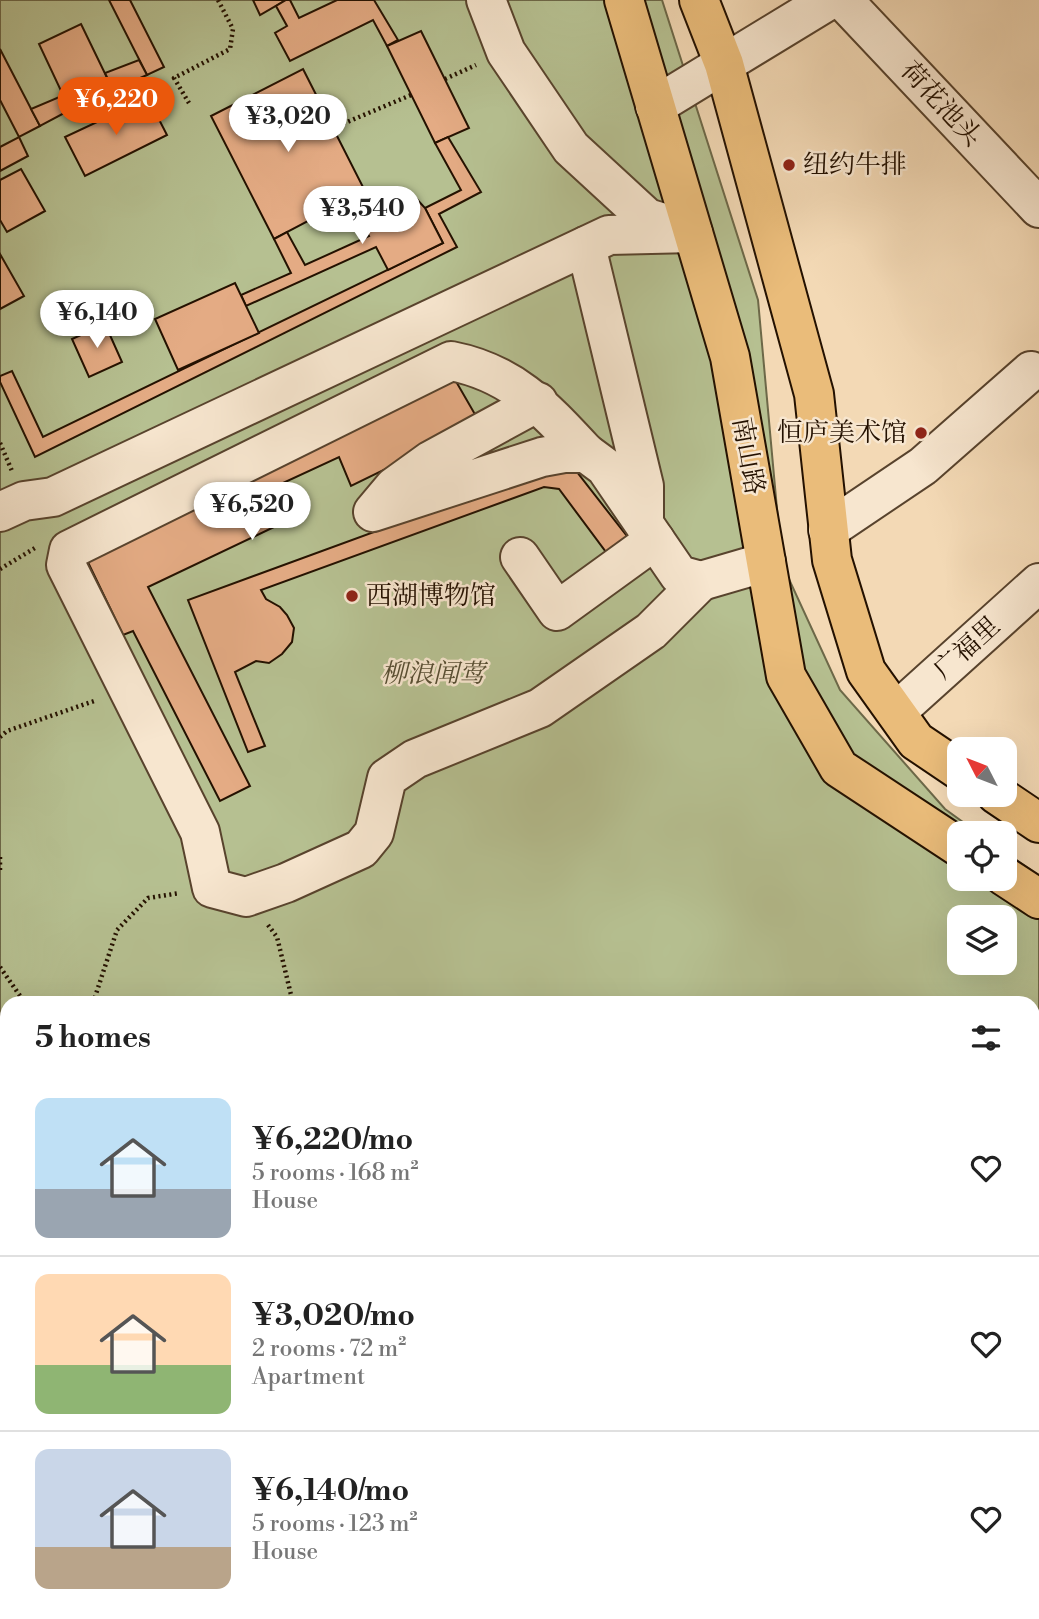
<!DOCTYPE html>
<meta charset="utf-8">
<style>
body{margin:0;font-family:"Libre Bodoni","Noto Serif SC",serif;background:#f2f2f2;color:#222;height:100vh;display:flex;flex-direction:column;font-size:26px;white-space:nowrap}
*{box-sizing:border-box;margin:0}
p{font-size:23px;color:#767676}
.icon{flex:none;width:38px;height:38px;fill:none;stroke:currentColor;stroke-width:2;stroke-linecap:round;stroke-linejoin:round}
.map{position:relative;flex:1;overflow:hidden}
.drawer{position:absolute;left:0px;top:996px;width:1040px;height:625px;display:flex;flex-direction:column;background:#fff;border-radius:21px 21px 0 0;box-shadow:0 7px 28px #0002}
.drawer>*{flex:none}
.needle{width:46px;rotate:312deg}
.tools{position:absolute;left:947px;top:737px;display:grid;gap:14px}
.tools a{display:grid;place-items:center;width:70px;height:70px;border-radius:14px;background:#fff;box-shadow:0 7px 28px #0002;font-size:35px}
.price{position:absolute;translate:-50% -60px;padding:0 16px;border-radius:24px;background:#fff;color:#222;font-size:23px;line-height:46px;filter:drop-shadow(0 2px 4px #0008)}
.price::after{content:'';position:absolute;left:50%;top:42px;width:21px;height:16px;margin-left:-10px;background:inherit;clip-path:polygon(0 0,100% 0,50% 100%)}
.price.current{background:#ea580c;color:#fff}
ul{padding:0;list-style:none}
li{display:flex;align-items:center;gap:21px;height:175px;padding:0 35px}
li+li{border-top:2px solid #e0e0e0}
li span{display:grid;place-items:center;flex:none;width:196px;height:140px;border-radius:14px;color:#555}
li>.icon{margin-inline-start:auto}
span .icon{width:84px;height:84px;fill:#fffc;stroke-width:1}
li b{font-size:30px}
h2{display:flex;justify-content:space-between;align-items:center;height:84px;padding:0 35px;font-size:30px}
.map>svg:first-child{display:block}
</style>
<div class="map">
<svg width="1039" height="1619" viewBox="0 0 1039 1619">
<rect width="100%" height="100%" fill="#f3d9b5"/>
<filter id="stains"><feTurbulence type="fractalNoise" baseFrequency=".00286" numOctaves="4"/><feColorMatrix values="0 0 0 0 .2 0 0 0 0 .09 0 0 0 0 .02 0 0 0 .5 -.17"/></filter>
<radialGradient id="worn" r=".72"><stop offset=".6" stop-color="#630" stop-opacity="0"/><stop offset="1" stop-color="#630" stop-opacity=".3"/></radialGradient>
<path fill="#b6c091" stroke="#6d6848" stroke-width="2" fill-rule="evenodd" d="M 0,0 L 662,0 L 758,300 L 782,564 L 840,690 L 945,809 L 978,833 L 959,833 L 959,878 L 1004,878 L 1005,852 L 1039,876 L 1039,1619 L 0,1619 ZM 959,917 L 1004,917 L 1004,962 L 959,962 ZM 7,1003 L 1032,1003 L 1032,1614 L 7,1614 Z"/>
<g fill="#e4ab84" stroke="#241100" stroke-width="2">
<path d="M 109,0 L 130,0 L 164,67 L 147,75 Z"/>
<path d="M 253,0 L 286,0 L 260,15 Z"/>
<path d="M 286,0 L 290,0 L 299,18 L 337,0 L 374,0 L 398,40 L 387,46 L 373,20 L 290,61 L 275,33 L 287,26 L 276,6 Z"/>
<path d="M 81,24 L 113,90 L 70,110 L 39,44 Z"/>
<path d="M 421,31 L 469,128 L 435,143 L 387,46 Z"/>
<path d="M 0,49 L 40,126 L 19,137 L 0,100 Z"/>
<path d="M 139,60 L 147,75 L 113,90 L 105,73 Z"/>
<path d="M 303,69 L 365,191 L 274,239 L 211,116 Z"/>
<path d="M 64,95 L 70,110 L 40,126 L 31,109 Z"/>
<path d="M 148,98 L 167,135 L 85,176 L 65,137 Z"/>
<path d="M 19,137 L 28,156 L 0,171 L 0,147 Z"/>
<path d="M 448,137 L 481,192 L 439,214 L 457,247 L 35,457 L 0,382 L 0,376 L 12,371 L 43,437 L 443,243 L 425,208 L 461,190 L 435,143 Z"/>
<path d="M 21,169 L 45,211 L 7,232 L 0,220 L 0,180 Z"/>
<path d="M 414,196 L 425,208 L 443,243 L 388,270 L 376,247 L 246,306 L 241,295 L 291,273 L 274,239 L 287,232 L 305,265 L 369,236 L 361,222 Z"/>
<path d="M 0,254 L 24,296 L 0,309 Z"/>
<path d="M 235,283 L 259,333 L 178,370 L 155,319 Z"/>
<path d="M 105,324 L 122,362 L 89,377 L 72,339 Z"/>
<path d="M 450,371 L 480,423 L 351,486 L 339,457 L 257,495 L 274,527 L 148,587 L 250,786 L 220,801 L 133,631 L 123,635 L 84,554 Z"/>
<path d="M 557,465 L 573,467 L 630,540 L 609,556 L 559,489 L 544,487 L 261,590 L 266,599 L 280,607 L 287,615 L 294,628 L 292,642 L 282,654 L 269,663 L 256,661 L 235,672 L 265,746 L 248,752 L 188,600 Z"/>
</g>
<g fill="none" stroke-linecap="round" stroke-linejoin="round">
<g stroke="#58432d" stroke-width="42">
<g id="minor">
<path d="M 486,0 L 506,52 L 571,148 L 647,218 L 683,229"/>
<path d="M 843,0 L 1039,208"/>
<path d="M 655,106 L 829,0"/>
<path d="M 586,246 L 644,486 L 644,522"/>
<path d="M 538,402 L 430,461 L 394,487 L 373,512 L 542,457 L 564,453 L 586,453 L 605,467 L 679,575 L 701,581 L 766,562"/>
<path d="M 586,453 C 545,409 513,373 451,361 L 69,550 L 66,565 L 200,832 L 212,888 L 246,897 L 286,883 L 361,849 L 374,833 L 387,778 L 415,759 L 540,708 L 651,631 L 701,581"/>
<path d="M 0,512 L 24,501 L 53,497 L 609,235 L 693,233"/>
<path d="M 828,530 L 923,466 L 1031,371"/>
<path d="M 520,557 L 557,611 L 655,540"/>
<path d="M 896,712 L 1039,583"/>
</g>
</g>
<g stroke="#241100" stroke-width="42">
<g id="major">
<path d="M 624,0 L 730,357 L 786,676 L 839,768 L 959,847"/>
<path d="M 699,0 L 724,64 L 814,394 L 832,560 L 866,671 L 916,741 L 959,770"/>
<path d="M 996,794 L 1039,823"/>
<path d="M 1004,876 L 1039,899"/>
</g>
</g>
<g stroke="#241100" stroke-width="4.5" stroke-dasharray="2 3.5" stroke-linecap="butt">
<path d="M 445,79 L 476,65"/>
<path d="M 89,102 L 100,120"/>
<path d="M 189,103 L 174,78 L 230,49 L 233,29 L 218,0"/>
<path d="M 333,128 L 411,95"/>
<path d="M 0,443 L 12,471"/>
<path d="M 0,569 L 35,548"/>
<path d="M 0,737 L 7,731 L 97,700"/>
<path d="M 0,857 L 0,873"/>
<path d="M 268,925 L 277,937 L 293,1003"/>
<path d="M 0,967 L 25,1003"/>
<path d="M 93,1003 L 117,930 L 148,898 L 180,893"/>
<path d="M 0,1444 L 7,1443"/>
<path d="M 1032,1532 L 1039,1523"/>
<path d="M 305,1614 L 330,1619"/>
<path d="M 688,1614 L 695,1619"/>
<path d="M 397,1619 L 402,1614"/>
<path d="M 960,1619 L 965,1614"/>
</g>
<use href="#minor" stroke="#f7e6cf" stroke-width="38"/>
<use href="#major" stroke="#eabc7a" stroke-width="38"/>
</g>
<g fill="#8f2418" stroke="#f7e6cf" stroke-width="2.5">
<circle cx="789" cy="165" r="7"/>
<circle cx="921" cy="433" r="7"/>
<circle cx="352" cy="596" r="7"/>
</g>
<g text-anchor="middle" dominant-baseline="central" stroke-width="5" stroke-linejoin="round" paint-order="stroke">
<g font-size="26" fill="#241100" stroke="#f7e6cf">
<text transform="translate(941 104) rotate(47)">荷花池头</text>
<text transform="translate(748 456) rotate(80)">南山路</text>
<text transform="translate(967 648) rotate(-42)">广福里</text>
</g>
<g font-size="26" fill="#241100" stroke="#f7e6cf" text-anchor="start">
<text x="803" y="165">纽约牛排</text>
<text x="907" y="433" text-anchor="end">恒庐美术馆</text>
<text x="366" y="596">西湖博物馆</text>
</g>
<g font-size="26" font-style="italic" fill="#574e33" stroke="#f7e6cf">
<text x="433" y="674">柳浪闻莺</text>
</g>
</g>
<rect width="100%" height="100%" filter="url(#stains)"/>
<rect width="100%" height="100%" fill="url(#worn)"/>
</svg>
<div class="tools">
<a><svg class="needle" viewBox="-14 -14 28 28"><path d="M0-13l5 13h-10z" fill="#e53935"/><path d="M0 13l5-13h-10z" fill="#767676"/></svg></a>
<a><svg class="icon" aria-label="locate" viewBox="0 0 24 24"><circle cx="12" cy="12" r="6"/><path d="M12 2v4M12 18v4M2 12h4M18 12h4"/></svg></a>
<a><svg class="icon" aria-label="layers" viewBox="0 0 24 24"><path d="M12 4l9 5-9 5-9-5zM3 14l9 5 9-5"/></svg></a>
</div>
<b class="price current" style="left:116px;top:137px">¥6,220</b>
<b class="price" style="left:288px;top:154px">¥3,020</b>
<b class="price" style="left:362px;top:246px">¥3,540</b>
<b class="price" style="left:97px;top:350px">¥6,140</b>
<b class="price" style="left:252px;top:542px">¥6,520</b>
<section class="drawer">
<h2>5 homes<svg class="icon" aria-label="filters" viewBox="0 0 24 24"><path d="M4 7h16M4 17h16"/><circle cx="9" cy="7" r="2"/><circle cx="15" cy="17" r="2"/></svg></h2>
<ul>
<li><span style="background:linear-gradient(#bfe0f5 65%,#9aa5b1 0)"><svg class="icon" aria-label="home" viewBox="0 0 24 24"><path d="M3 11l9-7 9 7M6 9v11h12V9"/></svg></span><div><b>¥6,220/mo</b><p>5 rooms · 168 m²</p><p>House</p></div><svg class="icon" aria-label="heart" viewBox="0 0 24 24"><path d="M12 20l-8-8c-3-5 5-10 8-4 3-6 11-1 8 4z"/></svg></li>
<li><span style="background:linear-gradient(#ffd9b3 65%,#8fb573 0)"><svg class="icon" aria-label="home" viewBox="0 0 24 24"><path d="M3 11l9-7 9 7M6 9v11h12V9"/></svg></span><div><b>¥3,020/mo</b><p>2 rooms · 72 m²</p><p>Apartment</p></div><svg class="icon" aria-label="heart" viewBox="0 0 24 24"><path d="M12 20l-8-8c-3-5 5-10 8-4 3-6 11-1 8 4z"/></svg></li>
<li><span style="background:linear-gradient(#c9d6e8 70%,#b9a48a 0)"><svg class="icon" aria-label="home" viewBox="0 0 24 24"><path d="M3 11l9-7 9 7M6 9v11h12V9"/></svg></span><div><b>¥6,140/mo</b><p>5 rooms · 123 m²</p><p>House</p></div><svg class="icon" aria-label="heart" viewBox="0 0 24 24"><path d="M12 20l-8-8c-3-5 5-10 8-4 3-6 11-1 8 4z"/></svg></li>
</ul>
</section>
</div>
